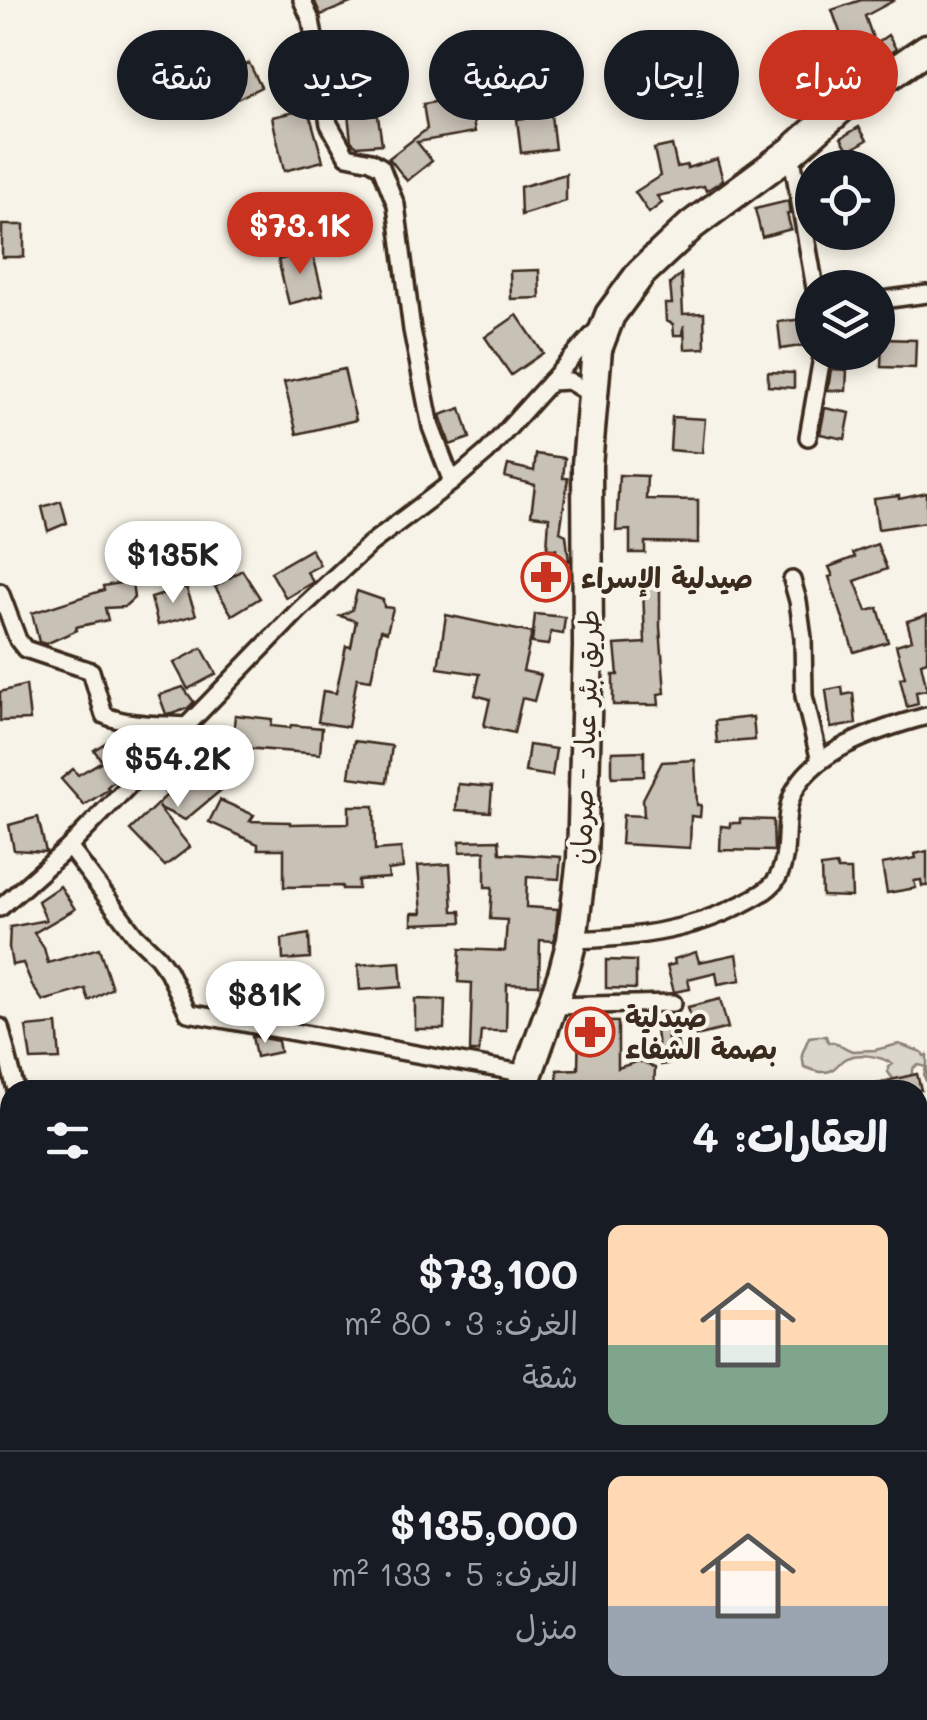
<!DOCTYPE html>
<html lang="ar">
<meta charset="utf-8">
<style>
body{margin:0;font-family:Mali,"Playpen Sans Arabic",sans-serif;background:#20242c;color:#f1f3f6;direction:rtl;height:100vh;display:flex;flex-direction:column;font-size:38px;white-space:nowrap}
*{box-sizing:border-box;margin:0}
p{font-size:32px;color:#9ea1a6}
.icon{flex:none;width:55px;height:55px;fill:none;stroke:currentColor;stroke-width:2;stroke-linecap:round;stroke-linejoin:round}
.map{position:relative;flex:1;overflow:hidden;direction:ltr}
.details{position:absolute;left:0px;top:1080px;width:928px;height:640px;display:flex;flex-direction:column;background:#171b24;border-radius:30px 30px 0 0;box-shadow:0 5px 15px #0003;direction:rtl}
.details>*{flex:none}
.banner{position:absolute;left:30px;top:30px;width:868px;height:90px;direction:rtl;display:flex;gap:20px}
.tools{position:absolute;left:795px;top:150px;display:grid;gap:20px}
.tools a{display:grid;place-items:center;width:100px;height:100px;border-radius:50%;background:#171b24;box-shadow:0 5px 15px #0003;font-size:50px}
.price{position:absolute;translate:-50% -85px;padding:0 22px;border-radius:35px;background:#fff;color:#222;font-size:32px;line-height:65px;filter:drop-shadow(0 2px 5px #0008)}
.price::after{content:'';position:absolute;left:50%;top:60px;width:30px;height:22px;margin-left:-15px;background:inherit;clip-path:polygon(0 0,100% 0,50% 100%)}
.price.current{background:#c8321e;color:#fff}
ul{padding:0;list-style:none}
li{display:flex;align-items:center;gap:30px;height:250px;padding:0 40px}
li+li{border-top:2px solid #363941}
li span{display:grid;place-items:center;flex:none;width:280px;height:200px;border-radius:15px;color:#555}
li>.icon{margin-inline-start:auto}
span .icon{width:120px;height:120px;fill:#fffc;stroke-width:1}
li b{font-size:42px}
h2{display:flex;justify-content:space-between;align-items:center;height:120px;padding:0 40px;font-size:42px}
.pill{padding:0 35px;border-radius:45px;background:#171b24;box-shadow:0 5px 15px #0003;font-size:35px;line-height:90px}
.pill.current{background:#c8321e;color:#fff}
.map>svg:first-child{display:block}
</style>
<div class="map">
<svg width="927" height="1720" viewBox="0 0 927 1720">
<rect width="100%" height="100%" fill="#f7f3e8"/>
<filter id="ink" filterUnits="userSpaceOnUse"><feTurbulence type="fractalNoise" baseFrequency=".01" numOctaves="2"/><feDisplacementMap in="SourceGraphic" scale="20" xChannelSelector="R" yChannelSelector="G"/><feConvolveMatrix kernelMatrix="1 2 1 2 8 2 1 2 1" color-interpolation-filters="sRGB"/></filter>
<g filter="url(#ink)">
<path fill="#dbd6cb" stroke="#8b8074" stroke-width="2.5" d="M 817,1036 L 826,1036 L 828,1042 L 833,1042 L 852,1051 L 875,1050 L 899,1044 L 922,1052 L 924,1056 L 927,1055 L 927,1083 L 924,1076 L 926,1067 L 919,1065 L 914,1067 L 911,1076 L 894,1080 L 888,1072 L 888,1067 L 892,1064 C 881,1056 856,1051 843,1060 C 839,1063 835,1069 830,1071 C 821,1074 813,1070 804,1067 L 802,1054 L 809,1037 Z"/>
<g fill="#c8c1b6" stroke="#3b2a1e" stroke-width="2.5">
<path d="M 314,0 L 358,0 L 321,15 Z"/>
<path d="M 861,0 L 895,0 L 865,16 L 875,44 L 888,35 L 896,49 L 854,78 L 845,63 L 850,60 L 832,10 Z"/>
<path d="M 249,63 L 261,87 L 231,102 L 220,78 Z"/>
<path d="M 363,94 L 365,113 L 378,116 L 382,144 L 357,146 L 351,141 L 346,96 Z"/>
<path d="M 469,96 L 475,132 L 417,142 L 432,161 L 407,181 L 389,158 L 427,129 L 423,104 Z"/>
<path d="M 308,109 L 323,161 L 284,171 L 272,117 Z"/>
<path d="M 551,115 L 555,149 L 521,153 L 517,119 Z"/>
<path d="M 859,127 L 867,140 L 849,151 L 841,138 Z"/>
<path d="M 672,145 L 677,167 L 687,165 L 687,168 L 717,159 L 723,180 L 706,191 L 704,186 L 657,196 L 662,203 L 649,213 L 635,192 L 660,176 L 654,149 Z"/>
<path d="M 566,174 L 566,201 L 521,215 L 520,187 Z"/>
<path d="M 788,201 L 790,214 L 787,214 L 791,229 L 762,237 L 755,209 Z"/>
<rect x="2" y="225" width="22" height="32"/>
<path d="M 312,251 L 323,295 L 289,304 L 278,260 Z"/>
<path d="M 539,270 L 540,298 L 511,299 L 510,271 Z"/>
<path d="M 681,274 L 683,314 L 704,313 L 705,348 L 685,349 L 684,325 L 683,335 L 674,335 L 673,324 L 666,321 L 665,304 L 672,304 L 670,284 Z"/>
<path d="M 517,315 L 543,353 L 511,375 L 485,337 Z"/>
<path d="M 804,319 L 807,345 L 781,349 L 778,322 Z"/>
<path d="M 882,339 L 916,340 L 915,368 L 881,367 Z"/>
<path d="M 344,369 L 356,420 L 297,434 L 284,382 Z"/>
<path d="M 831,369 L 847,370 L 846,391 L 828,390 Z"/>
<path d="M 768,372 L 794,373 L 794,388 L 768,386 Z"/>
<path d="M 461,408 L 470,438 L 450,445 L 440,415 Z"/>
<path d="M 825,408 L 850,413 L 845,439 L 820,434 Z"/>
<path d="M 672,417 L 705,419 L 702,453 L 670,450 Z"/>
<path d="M 536,454 L 565,458 L 563,478 L 568,478 L 560,532 L 566,535 L 569,561 L 556,557 L 556,549 L 547,549 L 549,517 L 531,515 L 535,485 L 505,477 L 508,465 L 534,471 Z"/>
<path d="M 619,475 L 647,476 L 646,499 L 698,500 L 698,543 L 645,542 L 645,553 L 630,553 L 630,530 L 616,531 Z"/>
<path d="M 927,493 L 927,522 L 878,529 L 874,499 L 899,496 L 899,499 Z"/>
<path d="M 61,501 L 67,523 L 48,531 L 42,507 Z"/>
<path d="M 877,544 L 887,569 L 855,581 L 867,611 L 878,608 L 888,642 L 854,652 L 829,577 L 833,576 L 829,567 L 855,557 L 853,553 Z"/>
<path d="M 311,549 L 320,565 L 307,572 L 313,582 L 286,598 L 271,572 Z"/>
<path d="M 242,570 L 260,598 L 232,615 L 215,587 Z"/>
<path d="M 132,581 L 134,598 L 124,607 L 105,608 L 108,620 L 76,627 L 77,630 L 46,644 L 39,642 L 32,613 L 104,590 L 103,586 Z"/>
<path d="M 660,585 L 660,627 L 665,693 L 658,694 L 659,705 L 613,705 L 613,675 L 618,675 L 615,645 L 645,643 L 643,586 Z"/>
<path d="M 186,587 L 196,615 L 158,625 L 151,598 Z"/>
<path d="M 357,591 L 383,600 L 384,607 L 393,608 L 387,632 L 381,630 L 371,680 L 357,678 L 348,727 L 318,722 L 323,691 L 336,693 L 346,646 L 351,647 L 356,621 L 340,616 L 352,610 Z"/>
<path d="M 535,614 L 565,617 L 563,634 L 551,632 L 548,645 L 532,643 Z"/>
<path d="M 446,615 L 532,633 L 523,671 L 541,675 L 534,701 L 522,698 L 514,733 L 484,726 L 490,699 L 475,695 L 480,674 L 438,668 Z"/>
<path d="M 927,615 L 927,661 L 921,663 L 927,690 L 916,692 L 918,704 L 907,707 L 900,678 L 905,677 L 896,645 L 912,640 L 907,621 Z"/>
<path d="M 202,648 L 216,674 L 188,689 L 174,663 Z"/>
<path d="M 26,685 L 30,720 L 0,721 L 0,692 Z"/>
<path d="M 183,687 L 194,702 L 188,708 L 173,714 L 166,714 L 159,695 Z"/>
<path d="M 842,687 L 843,695 L 853,693 L 856,724 L 831,728 L 826,690 Z"/>
<path d="M 235,715 L 272,719 L 271,726 L 290,728 L 291,725 L 322,728 L 320,754 L 232,747 Z"/>
<path d="M 753,717 L 755,740 L 717,743 L 715,721 Z"/>
<path d="M 119,734 L 136,762 L 107,787 L 109,789 L 84,805 L 61,779 L 73,769 L 78,775 L 102,761 L 94,750 Z"/>
<path d="M 354,741 L 392,746 L 387,782 L 349,777 Z"/>
<path d="M 529,745 L 556,749 L 552,776 L 525,772 Z"/>
<path d="M 644,751 L 644,776 L 612,777 L 612,752 Z"/>
<path d="M 201,756 L 226,786 L 185,820 L 158,807 L 190,847 L 165,866 L 130,830 L 167,795 L 162,789 Z"/>
<path d="M 695,760 L 697,805 L 701,805 L 700,817 L 691,816 L 690,848 L 621,844 L 623,815 L 644,816 L 643,799 L 662,762 Z"/>
<path d="M 458,784 L 492,787 L 490,812 L 456,810 Z"/>
<path d="M 220,800 L 254,815 L 250,821 L 290,822 L 290,824 L 349,823 L 349,806 L 374,806 L 375,850 L 401,848 L 403,868 L 388,870 L 389,878 L 358,880 L 358,889 L 342,889 L 342,886 L 284,887 L 284,849 L 258,849 L 258,844 L 209,822 Z"/>
<path d="M 38,817 L 46,852 L 14,850 L 9,825 Z"/>
<path d="M 740,819 L 773,820 L 774,851 L 720,850 L 721,826 L 730,827 L 730,823 L 740,823 Z"/>
<path d="M 499,840 L 500,853 L 561,857 L 559,879 L 527,877 L 526,907 L 558,909 L 555,937 L 554,941 L 540,940 L 539,985 L 507,984 L 506,1031 L 481,1031 L 479,1052 L 470,1052 L 472,983 L 458,982 L 460,949 L 505,951 L 507,920 L 490,919 L 492,887 L 485,887 L 485,851 L 460,852 L 460,841 Z"/>
<path d="M 927,851 L 927,886 L 922,886 L 921,880 L 914,881 L 916,888 L 887,893 L 882,864 L 916,858 L 915,854 Z"/>
<path d="M 450,864 L 453,911 L 461,911 L 462,922 L 412,924 L 412,913 L 422,913 L 418,866 Z"/>
<path d="M 836,865 L 838,870 L 851,870 L 852,897 L 822,896 L 821,867 Z"/>
<path d="M 60,886 L 75,909 L 34,933 L 44,948 L 48,963 L 99,948 L 112,988 L 89,1001 L 85,989 L 43,1001 L 33,987 L 23,963 L 12,965 L 9,947 L 10,927 L 46,920 L 38,901 Z"/>
<path d="M 309,934 L 310,958 L 283,960 L 282,939 Z"/>
<path d="M 696,952 L 699,962 L 737,954 L 741,980 L 718,984 L 716,972 L 688,979 L 690,989 L 674,992 L 667,966 L 675,964 L 674,959 Z"/>
<path d="M 606,960 L 636,961 L 636,989 L 606,988 Z"/>
<path d="M 400,962 L 402,987 L 360,990 L 358,965 Z"/>
<path d="M 415,999 L 445,1000 L 444,1029 L 415,1029 Z"/>
<path d="M 720,999 L 728,1028 L 696,1036 L 688,1007 Z"/>
<path d="M 579,1021 L 618,1022 L 618,1068 L 639,1061 L 655,1068 L 654,1090 L 558,1090 L 557,1070 L 578,1069 Z"/>
<path d="M 57,1024 L 60,1059 L 31,1060 L 26,1027 Z"/>
<path d="M 667,1030 L 668,1041 L 677,1040 L 679,1052 L 670,1053 L 671,1063 L 661,1065 L 659,1055 L 645,1057 L 658,1046 L 656,1031 Z"/>
<path d="M 252,1036 L 278,1041 L 280,1052 L 256,1057 Z"/>
<path d="M 917,1074 L 921,1090 L 869,1090 L 869,1085 Z"/>
</g>
<g fill="none" stroke-linecap="round" stroke-linejoin="round">
<g stroke="#3b2a1e" stroke-width="22">
<g id="minor">
<path d="M 302,0 L 311,20 L 329,124 L 347,156 L 371,161 L 381,167 L 396,205 L 412,330 L 431,427 L 452,482"/>
<path d="M 791,152 L 815,288"/>
<path d="M 882,300 L 927,294"/>
<path d="M 550,382 L 569,381 L 592,395"/>
<path d="M 808,437 L 823,352"/>
<path d="M 792,580 L 798,601 L 803,638 L 804,696 L 820,761"/>
<path d="M 0,592 L 18,640 L 25,649 L 91,671 L 104,715 C 128,726 161,724 187,726"/>
<path d="M 69,847 L 135,935 L 157,956 L 168,971 L 188,1013 L 527,1074"/>
<path d="M 0,908 L 69,847 L 298,611 L 370,544 L 452,482 L 487,452 L 597,330"/>
<path d="M 572,940 C 630,938 689,932 742,904 C 755,897 771,890 778,877 C 790,854 783,826 790,802 C 804,752 882,728 927,716"/>
<path d="M 553,1006 L 673,1003"/>
<path d="M 0,1027 L 16,1090"/>
<path d="M 918,1686 L 927,1685"/>
<path d="M 305,1710 C 362,1717 418,1714 475,1710"/>
</g>
</g>
<g stroke="#3b2a1e" stroke-width="28">
<path id="tertiary" d="M 918,1266 L 927,1261"/>
</g>
<g stroke="#3b2a1e" stroke-width="35">
<g id="trunk">
<path d="M 522,1090 L 563,974 L 572,940 L 582,859 L 588,647 L 587,465 L 597,349 L 610,315 L 641,273 L 692,225 L 791,152 L 842,107 L 927,49"/>
<path d="M 250,1720 L 255,1710"/>
</g>
</g>
<use href="#minor" stroke="#f7f3e8" stroke-width="15"/>
<use href="#tertiary" stroke="#f7f3e8" stroke-width="20"/>
<use href="#trunk" stroke="#f7f3e8" stroke-width="28"/>
</g>
</g>
<defs>
<g id="pharmacy-ring" transform="scale(2.5)"><circle r="9.5" fill="#f7f3e8" stroke="#c8321e" stroke-width="1.5"/><path d="M-2-6h4v4h4v4h-4v4h-4v-4h-4v-4h4Z" fill="#c8321e"/></g>
</defs>
<g fill-rule="evenodd">
<use href="#pharmacy-ring" x="546" y="577"/>
<use href="#pharmacy-ring" x="590" y="1032"/>
</g>
<g text-anchor="middle" dominant-baseline="central" stroke-width="8" stroke-linejoin="round" paint-order="stroke">
<g font-size="28" font-weight="bold" fill="#3b2a1e" stroke="#f7f3e8" text-anchor="start">
<text x="581" y="577">صيدلية الإسراء</text>
<text x="625" y="1016">صيدلية<tspan x="625" dy="32">بصمة الشفاء</tspan></text>
</g>
<g font-size="28" fill="#3b2a1e" stroke="#f7f3e8">
<text transform="translate(584 737) rotate(-88)">طريق بئر عياد - صرمان</text>
</g>
</g>
</svg>
<div class="tools">
<a><svg class="icon" aria-label="locate" viewBox="0 0 24 24"><circle cx="12" cy="12" r="6"/><path d="M12 2v4M12 18v4M2 12h4M18 12h4"/></svg></a>
<a><svg class="icon" aria-label="layers" viewBox="0 0 24 24"><path d="M12 4l9 5-9 5-9-5zM3 14l9 5 9-5"/></svg></a>
</div>
<b class="price current" style="left:300px;top:277px">$73.1K</b>
<b class="price" style="left:173px;top:606px">$135K</b>
<b class="price" style="left:178px;top:810px">$54.2K</b>
<b class="price" style="left:265px;top:1046px">$81K</b>
<div class="banner">
<a class="pill current">شراء</a>
<a class="pill">إيجار</a>
<a class="pill">تصفية</a>
<a class="pill">جديد</a>
<a class="pill">شقة</a>
</div>
<section class="details">
<h2>العقارات: 4<svg class="icon" aria-label="filters" viewBox="0 0 24 24"><path d="M4 7h16M4 17h16"/><circle cx="9" cy="7" r="2"/><circle cx="15" cy="17" r="2"/></svg></h2>
<ul>
<li><span style="background:linear-gradient(#ffd9b3 60%,#7fa58c 0)"><svg class="icon" aria-label="home" viewBox="0 0 24 24"><path d="M3 11l9-7 9 7M6 9v11h12V9"/></svg></span><div><b>$73,100</b><p>الغرف: 3 · 80 m²</p><p>شقة</p></div></li>
<li><span style="background:linear-gradient(#ffd9b3 65%,#9aa5b1 0)"><svg class="icon" aria-label="home" viewBox="0 0 24 24"><path d="M3 11l9-7 9 7M6 9v11h12V9"/></svg></span><div><b>$135,000</b><p>الغرف: 5 · 133 m²</p><p>منزل</p></div></li>
</ul>
</section>
</div>
